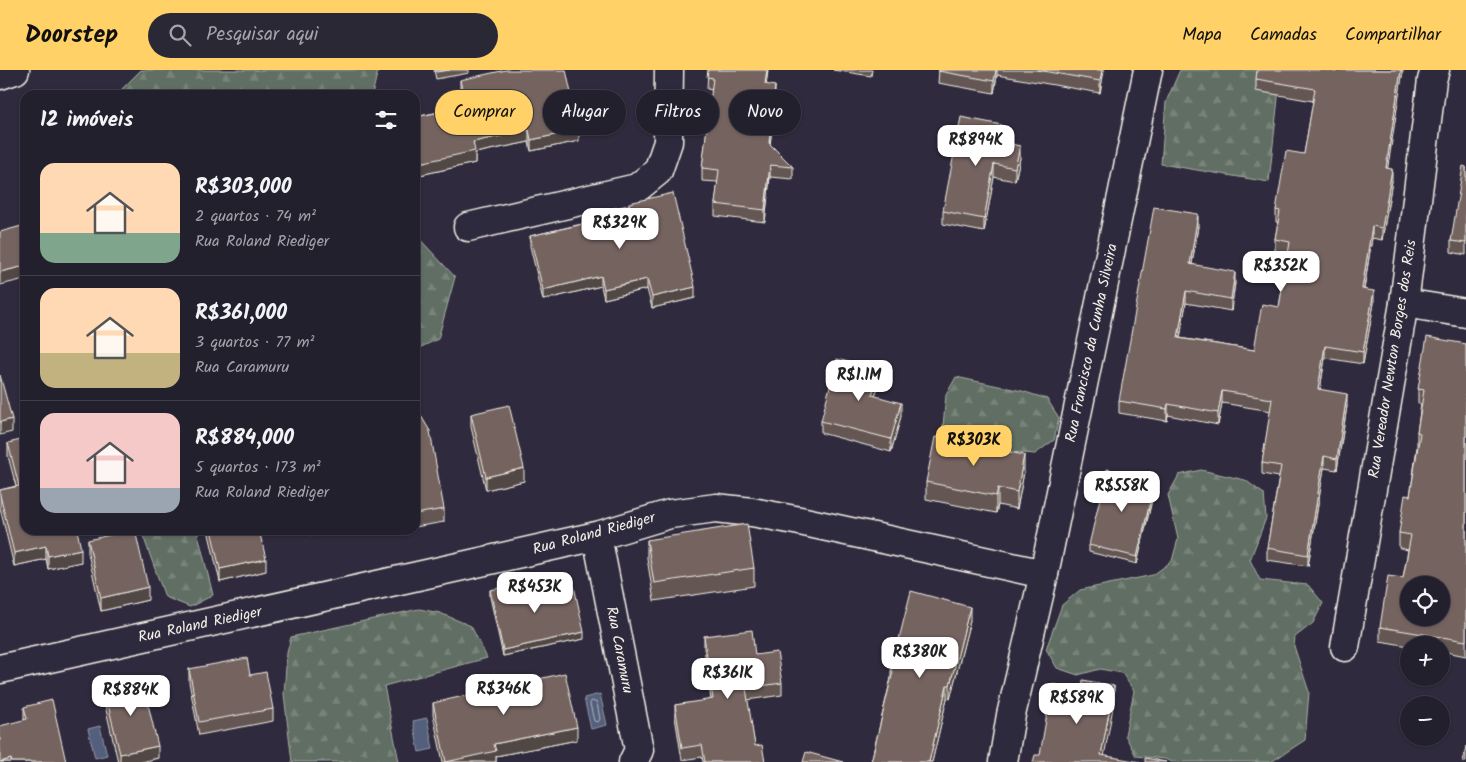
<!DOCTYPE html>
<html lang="pt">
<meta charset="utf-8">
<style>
body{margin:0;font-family:Kalam,sans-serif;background:#2b2836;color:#f1f3f6;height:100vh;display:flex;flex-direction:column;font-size:19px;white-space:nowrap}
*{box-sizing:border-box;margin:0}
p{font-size:16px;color:#a3a3aa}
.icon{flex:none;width:28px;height:28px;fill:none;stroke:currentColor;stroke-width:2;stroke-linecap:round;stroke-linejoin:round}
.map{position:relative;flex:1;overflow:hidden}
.drawer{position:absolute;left:20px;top:20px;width:400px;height:445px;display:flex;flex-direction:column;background:#23202e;border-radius:15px;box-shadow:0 1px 4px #0004,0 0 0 1px #403e4a}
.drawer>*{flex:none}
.banner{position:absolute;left:435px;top:20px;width:475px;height:45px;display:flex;gap:10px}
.controls{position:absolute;left:1400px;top:506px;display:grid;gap:10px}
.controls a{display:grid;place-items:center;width:50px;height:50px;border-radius:50%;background:#23202e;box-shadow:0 1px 4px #0004,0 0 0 1px #403e4a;font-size:25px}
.price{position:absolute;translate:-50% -42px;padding:0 11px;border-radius:10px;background:#fff;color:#222;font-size:16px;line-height:32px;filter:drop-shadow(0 1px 2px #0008)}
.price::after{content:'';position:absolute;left:50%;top:30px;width:15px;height:11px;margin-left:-8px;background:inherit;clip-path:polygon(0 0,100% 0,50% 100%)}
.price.on{background:#ffd166;color:#111}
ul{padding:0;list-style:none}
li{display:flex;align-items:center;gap:15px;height:125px;padding:0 20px}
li+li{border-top:1px solid #403e4a}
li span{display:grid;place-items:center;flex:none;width:140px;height:100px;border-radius:15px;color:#555}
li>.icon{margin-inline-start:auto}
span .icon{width:60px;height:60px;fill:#fffc;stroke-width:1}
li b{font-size:21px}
h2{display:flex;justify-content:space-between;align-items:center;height:60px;padding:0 20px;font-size:21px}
.pill{padding:0 18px;border-radius:22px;background:#23202e;box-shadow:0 1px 4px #0004,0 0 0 1px #403e4a;font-size:18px;line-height:45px}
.pill.on{background:#ffd166;color:#111}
header{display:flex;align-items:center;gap:30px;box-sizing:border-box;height:70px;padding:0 25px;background:#ffd166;color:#111}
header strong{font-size:24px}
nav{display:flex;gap:28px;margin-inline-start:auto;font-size:18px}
.search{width:350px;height:45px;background:#2b2836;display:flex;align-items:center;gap:12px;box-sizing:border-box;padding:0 18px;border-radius:28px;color:#a3a3aa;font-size:19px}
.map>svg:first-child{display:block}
</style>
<header>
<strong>Doorstep</strong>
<div class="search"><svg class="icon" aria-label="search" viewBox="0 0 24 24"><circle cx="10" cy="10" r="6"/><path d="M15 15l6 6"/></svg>Pesquisar aqui</div>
<nav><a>Mapa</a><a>Camadas</a><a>Compartilhar</a></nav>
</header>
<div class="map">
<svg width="1466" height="692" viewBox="0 0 1466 692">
<defs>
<pattern id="forest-firs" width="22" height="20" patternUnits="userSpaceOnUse" patternTransform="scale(1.25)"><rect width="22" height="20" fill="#616e64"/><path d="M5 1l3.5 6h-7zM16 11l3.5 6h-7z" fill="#78837a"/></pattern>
</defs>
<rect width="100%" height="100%" fill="#2f2a3d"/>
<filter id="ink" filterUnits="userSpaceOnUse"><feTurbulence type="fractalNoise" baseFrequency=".02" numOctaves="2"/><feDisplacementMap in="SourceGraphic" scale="10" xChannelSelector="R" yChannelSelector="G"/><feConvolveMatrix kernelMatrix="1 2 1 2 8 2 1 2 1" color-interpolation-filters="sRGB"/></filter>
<g filter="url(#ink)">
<g fill="url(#forest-firs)" stroke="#aab0a6">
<path d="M 141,0 L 378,0 L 372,25 L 116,25 Z"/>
<path d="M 1180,0 L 1281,0 L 1269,112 L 1161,94 L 1166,32 Z"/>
<path d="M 415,164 L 455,207 L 438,269 L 415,280 Z"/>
<path d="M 956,307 L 1022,321 L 1047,329 L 1059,348 L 1054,370 L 1035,384 L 963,378 L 942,366 L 946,325 Z"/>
<path d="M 1201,400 L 1245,410 L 1264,424 L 1266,448 L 1250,490 L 1260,510 L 1308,515 L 1323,533 L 1313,553 L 1295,567 L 1294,576 L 1309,622 L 1305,670 L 1271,692 L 1172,692 L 1165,689 L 1136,686 L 1125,665 L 1134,621 L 1122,603 L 1100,599 L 1078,605 L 1057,598 L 1046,579 L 1062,535 L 1080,520 L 1153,505 L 1172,491 L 1178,469 L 1168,425 L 1179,405 Z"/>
<path d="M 141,460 L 197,460 L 213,525 L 190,537 L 165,527 Z"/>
<path d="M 419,539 L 440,543 L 471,556 L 487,588 L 384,616 L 399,692 L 292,692 L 284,624 L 287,583 L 291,567 Z"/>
</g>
<g fill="#525f7b" stroke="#9399a7">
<path d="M 600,624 L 607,655 L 591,659 L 584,628 Z"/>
<path d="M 427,648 L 433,679 L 419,682 L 413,651 Z"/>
<path d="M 100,656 L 107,685 L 95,688 L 88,659 Z"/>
</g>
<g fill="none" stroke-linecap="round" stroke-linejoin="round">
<path stroke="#b3b7bc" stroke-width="1" d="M 592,631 L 597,633 L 600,649 L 598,652 L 594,651 L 590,634 Z"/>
<g stroke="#f4f1e8" stroke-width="31">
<g id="minor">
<path d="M 0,5 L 15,0"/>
<path d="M 468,157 L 637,118 L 658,101 L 668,72 L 669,0"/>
<path d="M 1404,233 L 1466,243"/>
<path d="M 597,466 L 639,680 L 633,692"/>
<path d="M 1345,577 L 1404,233 L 1432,10 L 1435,0"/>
<path d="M 0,599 L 597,466 L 670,444 L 716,438 L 752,442 L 800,451 L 1044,504"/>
<path d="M 1003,692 L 1011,645 L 1044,504 L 1148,0"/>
</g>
</g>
<use href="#minor" stroke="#2f2a3d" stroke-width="28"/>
</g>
<g fill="#645653" stroke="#f4f1e8">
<path d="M 434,0 L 469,0 L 469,3 L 436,9 Z"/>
<path d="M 708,0 L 768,0 L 766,14 L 775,28 L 770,75 L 793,97 L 793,109 L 770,107 L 765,152 L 715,146 L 715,134 L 718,112 L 702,111 L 702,98 L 712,20 L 707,19 Z"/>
<path d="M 833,0 L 872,0 L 871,6 Z"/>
<path d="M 939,0 L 1104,0 L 1100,23 L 997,5 L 994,23 L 938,13 Z"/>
<path d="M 1336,0 L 1403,0 L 1387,98 L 1392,111 L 1382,170 L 1372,168 L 1364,220 L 1374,233 L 1363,294 L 1325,288 L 1320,320 L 1347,336 L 1337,400 L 1324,398 L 1308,496 L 1267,490 L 1267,478 L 1279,407 L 1262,404 L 1262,393 L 1271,341 L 1222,333 L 1218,355 L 1168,345 L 1167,351 L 1119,343 L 1119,331 L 1198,156 L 1192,194 L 1235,213 L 1231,241 L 1186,233 L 1180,268 L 1254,280 L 1279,237 L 1288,183 L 1275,181 L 1275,169 L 1278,152 L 1276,152 L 1276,140 L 1304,84 L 1313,31 L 1256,21 L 1256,9 L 1336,2 Z"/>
<path d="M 460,10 L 579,71 L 531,81 L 529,72 L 475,83 L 475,93 L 415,106 L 415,47 L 463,37 L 460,22 Z"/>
<path d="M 1002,68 L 1001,72 L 1020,88 L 1015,111 L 994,107 L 984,162 L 943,154 L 943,141 Z"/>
<path d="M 1466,97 L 1466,185 L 1451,182 L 1451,171 Z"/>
<path d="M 629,133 L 695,228 L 652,238 L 647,219 L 604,229 L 601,216 L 543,230 L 530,176 L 530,166 L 629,143 Z"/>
<path d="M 1466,274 L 1466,586 L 1441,581 L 1441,575 L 1409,575 L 1409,576 L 1380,571 L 1380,557 L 1403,508 L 1408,480 L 1399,478 L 1399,463 L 1410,426 L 1417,377 L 1417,362 L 1421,334 L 1418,334 L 1418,319 Z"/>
<path d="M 879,313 L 875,326 L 901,346 L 891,382 L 821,363 L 821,351 Z"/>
<path d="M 415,336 L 444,439 L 444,452 L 415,457 Z"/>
<path d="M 471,344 L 524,411 L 486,420 L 471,357 Z"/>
<path d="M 8,373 L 81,492 L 48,499 L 46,489 L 14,496 L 0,438 L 0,420 L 16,416 L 8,386 Z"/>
<path d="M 1024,402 L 1017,439 L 998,435 L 996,443 L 926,429 L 926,412 Z"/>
<path d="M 1155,417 L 1137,494 L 1089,482 L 1089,475 Z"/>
<path d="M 208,460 L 259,460 L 266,501 L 220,512 Z"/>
<path d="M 88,470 L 148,530 L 101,541 L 88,483 Z"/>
<path d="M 647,470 L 754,498 L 754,516 L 654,531 L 647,488 Z"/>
<path d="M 490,520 L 540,523 L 584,569 L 503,586 L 490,527 Z"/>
<path d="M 970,550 L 950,629 L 947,628 L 932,692 L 871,692 L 891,608 L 891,601 Z"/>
<path d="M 704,566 L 755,585 L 782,613 L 782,625 L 747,630 L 755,676 L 765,692 L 703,692 L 702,687 L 682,690 L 675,647 L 675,635 L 711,630 L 704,578 Z"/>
<path d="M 189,599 L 250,605 L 273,639 L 273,651 L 199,665 L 189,612 Z"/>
<path d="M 104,618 L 158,688 L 141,692 L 118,692 L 104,631 Z"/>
<path d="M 433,633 L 577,670 L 496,686 L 496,692 L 443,692 L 433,645 Z"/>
<path d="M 24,637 L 66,692 L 0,692 L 24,650 Z"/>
</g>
<g fill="#514644" stroke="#f4f1e8">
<path d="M 767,0 L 768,0 L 765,26 L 765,14 Z"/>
<path d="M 996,0 L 997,0 L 997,5 L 994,23 L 994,11 Z"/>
<path d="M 1102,0 L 1104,0 L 1100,23 L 1100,11 Z"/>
<path d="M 1401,0 L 1403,0 L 1386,109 L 1386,98 Z"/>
<path d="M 775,16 L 775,28 L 769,86 L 769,73 Z"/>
<path d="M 1002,55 L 1002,68 L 998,84 L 998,71 Z"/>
<path d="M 529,60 L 529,72 L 475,83 L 475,93 L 415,106 L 415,94 L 473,72 Z"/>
<path d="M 579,60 L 579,71 L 531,81 L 531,70 Z"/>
<path d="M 1020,76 L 1020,88 L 1015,111 L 1015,98 Z"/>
<path d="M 994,94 L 994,107 L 984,162 L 984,149 Z"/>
<path d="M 770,95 L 770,107 L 765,152 L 765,140 Z"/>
<path d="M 1392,99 L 1392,111 L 1382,170 L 1382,158 Z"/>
<path d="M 1198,144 L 1198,156 L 1190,206 L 1190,194 Z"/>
<path d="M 1372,156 L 1372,168 L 1362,231 L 1362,219 Z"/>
<path d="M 25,196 L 25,209 L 0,215 L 0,202 Z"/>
<path d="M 1235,202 L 1235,213 L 1231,241 L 1231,229 Z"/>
<path d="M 601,206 L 601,216 L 543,230 L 543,220 Z"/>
<path d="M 647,209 L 647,219 L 604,229 L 604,219 Z"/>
<path d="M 695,217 L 695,228 L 652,238 L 652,227 Z"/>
<path d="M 1186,221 L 1186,233 L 1178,279 L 1178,268 Z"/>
<path d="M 1374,221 L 1374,233 L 1363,294 L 1363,282 Z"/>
<path d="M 1325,276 L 1325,288 L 1318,331 L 1318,319 Z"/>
<path d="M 879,300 L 879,313 L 872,338 L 872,325 Z"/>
<path d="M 1222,321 L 1222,333 L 1218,355 L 1218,343 Z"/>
<path d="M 1347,324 L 1347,336 L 1337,400 L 1337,389 Z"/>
<path d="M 901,333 L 901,346 L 891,382 L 891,369 Z"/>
<path d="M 1168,334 L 1168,345 L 1167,351 L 1167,339 Z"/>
<path d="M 12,349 L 12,362 L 0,365 L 0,352 Z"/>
<path d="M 1024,385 L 1024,402 L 1017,439 L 1017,422 Z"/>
<path d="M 1324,386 L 1324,398 L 1308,496 L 1308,485 Z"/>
<path d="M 524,398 L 524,411 L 486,420 L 486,407 Z"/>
<path d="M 1155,411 L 1155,417 L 1137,494 L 1137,487 Z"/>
<path d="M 998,418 L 998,435 L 996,443 L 996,426 Z"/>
<path d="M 311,460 L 335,460 L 311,465 Z"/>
<path d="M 46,476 L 46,489 L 14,496 L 14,483 Z"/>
<path d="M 81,479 L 81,492 L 48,499 L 48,486 Z"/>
<path d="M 266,489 L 266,501 L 220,512 L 220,499 Z"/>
<path d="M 148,517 L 148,530 L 101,541 L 101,528 Z"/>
<path d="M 970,537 L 970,550 L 950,629 L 950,615 Z"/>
<path d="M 584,562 L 584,569 L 503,586 L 503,580 Z"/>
<path d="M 947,615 L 947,628 L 932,692 L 929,692 Z"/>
<path d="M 1114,616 L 1114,632 L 1103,692 L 1101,685 Z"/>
<path d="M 577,657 L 577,670 L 496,686 L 496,692 L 446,692 L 494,674 Z"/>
<path d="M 158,676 L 158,688 L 141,692 L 120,692 L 120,684 Z"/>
<path d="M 11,689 L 11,692 L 0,692 Z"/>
</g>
<g fill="#746461" stroke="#f4f1e8" fill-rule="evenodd">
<path d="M 436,0 L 450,0 L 436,2 Z"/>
<path d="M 506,0 L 566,0 L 579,60 L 531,70 L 529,60 L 473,72 L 475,81 L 415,94 L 415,47 L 466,37 L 460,10 Z"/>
<path d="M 708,0 L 767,0 L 765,14 L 775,16 L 769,73 L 793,97 L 770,95 L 765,140 L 715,134 L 719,100 L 702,98 L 713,8 L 707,7 Z"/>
<path d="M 939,0 L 996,0 L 994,11 L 938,1 Z"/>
<path d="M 1037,0 L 1102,0 L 1100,11 Z"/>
<path d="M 1257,0 L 1326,0 L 1336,2 L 1336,0 L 1401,0 L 1386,98 L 1392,99 L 1382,158 L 1372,156 L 1362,219 L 1374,221 L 1363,282 L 1325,276 L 1318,319 L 1347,324 L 1337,389 L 1324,386 L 1308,485 L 1267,478 L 1281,396 L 1262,393 L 1272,329 L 1222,321 L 1218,343 L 1168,334 L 1167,339 L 1119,331 L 1154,137 L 1198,144 L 1190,194 L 1235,202 L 1231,229 L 1186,221 L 1178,268 L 1254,280 L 1262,234 L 1279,237 L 1290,172 L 1275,169 L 1280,141 L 1276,140 L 1286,81 L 1304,84 L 1315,19 L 1256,9 Z"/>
<path d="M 961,47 L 1002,55 L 998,71 L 1020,76 L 1015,98 L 994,94 L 984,149 L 943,141 Z"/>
<path d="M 1463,96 L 1466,97 L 1466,173 L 1451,171 Z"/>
<path d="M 673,123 L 695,217 L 652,227 L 647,209 L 604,219 L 601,206 L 543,220 L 530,166 L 632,143 L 629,133 Z"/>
<path d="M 25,155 L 25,196 L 0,202 L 0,162 Z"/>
<path d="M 1427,267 L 1466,274 L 1466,571 L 1380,557 L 1388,506 L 1403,508 L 1411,465 L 1399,463 L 1405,425 L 1410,426 L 1420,363 L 1417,362 L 1424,320 L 1418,319 ZM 1409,515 L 1441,515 L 1441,548 L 1409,548 Z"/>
<path d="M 837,289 L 879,300 L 872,325 L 901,333 L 891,369 L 821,351 Z"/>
<path d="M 0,305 L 12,349 L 0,352 Z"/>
<path d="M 509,335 L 524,398 L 486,407 L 471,344 Z"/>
<path d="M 415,336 L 430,361 L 444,439 L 415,444 Z"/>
<path d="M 935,367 L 1024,385 L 1017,422 L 998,418 L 996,426 L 926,412 Z"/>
<path d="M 25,369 L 25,460 L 77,460 L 81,479 L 48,486 L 46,476 L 14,483 L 0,425 L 0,420 L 19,416 L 8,373 Z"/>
<path d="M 1107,399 L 1155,411 L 1137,487 L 1089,475 Z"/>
<path d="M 747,454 L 754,498 L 654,513 L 647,470 Z"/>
<path d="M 132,460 L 135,460 L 148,517 L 101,528 L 88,470 Z"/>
<path d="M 211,460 L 259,460 L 266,489 L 220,499 Z"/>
<path d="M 537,510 L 540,523 L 574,516 L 584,562 L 503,580 L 490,520 Z"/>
<path d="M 911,521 L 970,537 L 950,615 L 947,615 L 929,692 L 871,692 L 893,601 L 891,601 Z"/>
<path d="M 752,560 L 755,585 L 777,582 L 782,613 L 746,618 L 755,676 L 762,675 L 765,692 L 705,692 L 702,675 L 682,678 L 675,635 L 713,629 L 704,566 Z"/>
<path d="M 247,588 L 250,605 L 266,602 L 273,639 L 199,652 L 189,599 Z"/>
<path d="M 565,603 L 577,657 L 494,674 L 496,681 L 446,692 L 433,633 Z"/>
<path d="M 142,609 L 158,676 L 120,684 L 104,618 Z"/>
<path d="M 1083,610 L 1114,616 L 1101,685 L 1140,692 L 1033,692 L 1035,685 L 1040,685 L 1052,614 L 1082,620 Z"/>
<path d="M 52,630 L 66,692 L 12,692 L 11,689 L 0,692 L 0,656 L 27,649 L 24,637 Z"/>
<path d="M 1466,676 L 1466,692 L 1463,692 Z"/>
<path d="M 806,682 L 843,692 L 803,692 Z"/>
<path d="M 1145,688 L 1166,692 L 1145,692 Z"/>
</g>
</g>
<g text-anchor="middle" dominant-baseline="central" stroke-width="4.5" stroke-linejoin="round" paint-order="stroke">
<g font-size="15" fill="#f4f1e8" stroke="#2f2a3d">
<text transform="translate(1092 273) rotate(-78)">Rua Francisco da Cunha Silveira</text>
<text transform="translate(1393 289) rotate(-81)">Rua Vereador Newton Borges dos Reis</text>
<text transform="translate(594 464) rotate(-15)">Rua Roland Riediger</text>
<text transform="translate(200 555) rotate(-12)">Rua Roland Riediger</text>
<text transform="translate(619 580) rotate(79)">Rua Caramuru</text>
</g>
</g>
</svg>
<div class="controls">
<a><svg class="icon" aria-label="locate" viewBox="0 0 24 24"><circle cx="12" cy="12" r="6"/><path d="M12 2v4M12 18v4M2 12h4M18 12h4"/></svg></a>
<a>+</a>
<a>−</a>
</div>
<b class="price" style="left:976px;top:97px">R$894K</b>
<b class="price" style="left:620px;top:180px">R$329K</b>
<b class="price" style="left:1281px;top:223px">R$352K</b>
<b class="price" style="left:859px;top:332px">R$1.1M</b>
<b class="price on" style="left:974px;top:397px">R$303K</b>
<b class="price" style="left:1122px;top:443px">R$558K</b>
<b class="price" style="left:535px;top:544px">R$453K</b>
<b class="price" style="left:920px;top:609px">R$380K</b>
<b class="price" style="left:728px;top:630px">R$361K</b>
<b class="price" style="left:504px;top:646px">R$346K</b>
<b class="price" style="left:131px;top:647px">R$884K</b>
<b class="price" style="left:1077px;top:655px">R$589K</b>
<div class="banner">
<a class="pill on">Comprar</a>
<a class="pill">Alugar</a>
<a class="pill">Filtros</a>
<a class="pill">Novo</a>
</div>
<section class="drawer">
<h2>12 imóveis<svg class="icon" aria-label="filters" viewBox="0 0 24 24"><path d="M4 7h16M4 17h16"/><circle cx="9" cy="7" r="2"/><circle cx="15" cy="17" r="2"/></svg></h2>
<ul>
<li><span style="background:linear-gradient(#ffd9b3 70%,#7fa58c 0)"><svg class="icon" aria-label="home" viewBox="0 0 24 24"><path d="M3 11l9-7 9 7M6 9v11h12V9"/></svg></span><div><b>R$303,000</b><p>2 quartos · 74 m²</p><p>Rua Roland Riediger</p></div></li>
<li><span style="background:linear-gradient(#ffd9b3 65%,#c2b280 0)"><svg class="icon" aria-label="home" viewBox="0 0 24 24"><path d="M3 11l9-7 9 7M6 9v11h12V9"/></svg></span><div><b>R$361,000</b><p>3 quartos · 77 m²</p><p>Rua Caramuru</p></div></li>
<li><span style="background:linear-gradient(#f6c9c9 75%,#9aa5b1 0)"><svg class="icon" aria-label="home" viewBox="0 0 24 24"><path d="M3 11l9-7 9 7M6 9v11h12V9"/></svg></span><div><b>R$884,000</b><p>5 quartos · 173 m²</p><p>Rua Roland Riediger</p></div></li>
</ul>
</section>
</div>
